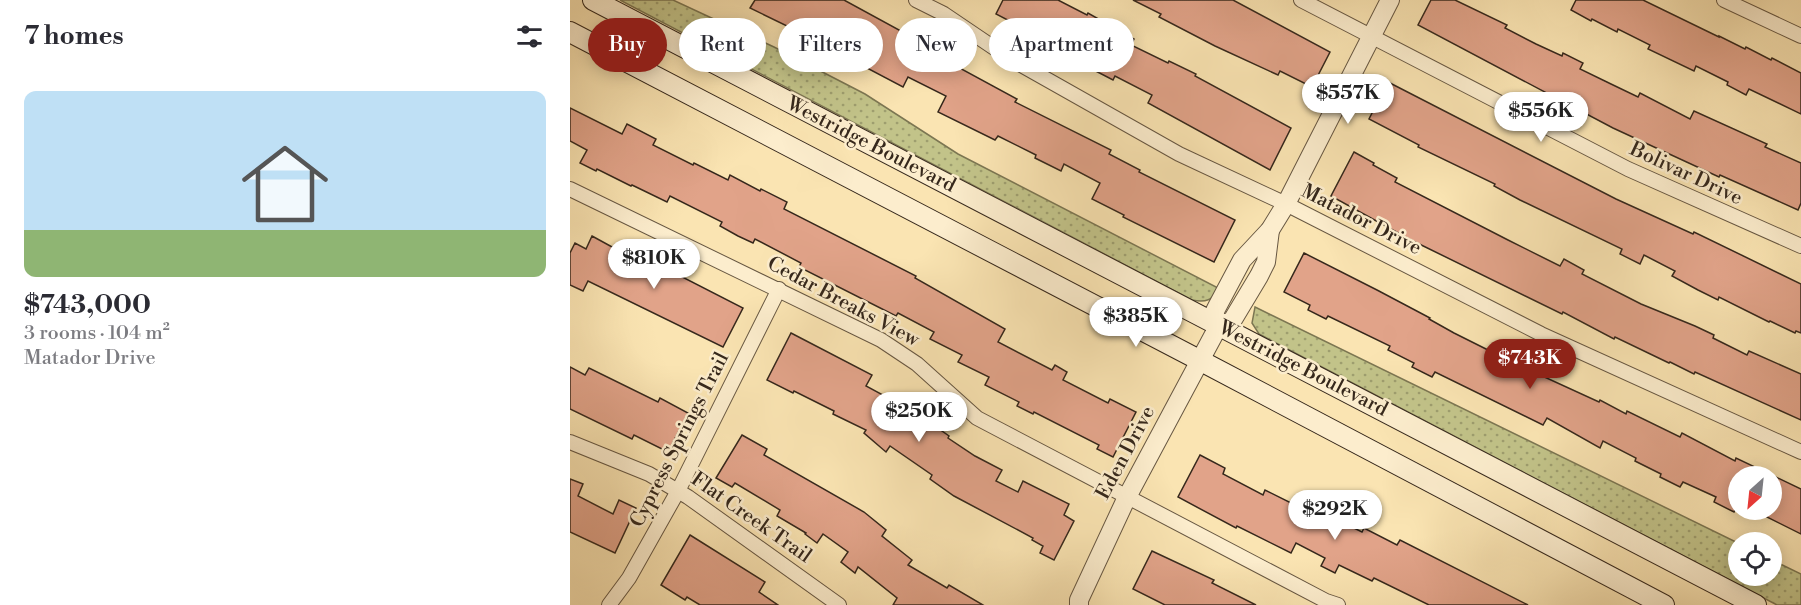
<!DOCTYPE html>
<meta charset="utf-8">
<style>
body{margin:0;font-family:"Libre Bodoni",serif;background:#f2f2f3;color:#2b2b33;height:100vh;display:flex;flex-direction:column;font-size:22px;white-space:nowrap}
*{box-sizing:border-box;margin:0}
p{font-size:20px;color:#7c7c81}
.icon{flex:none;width:33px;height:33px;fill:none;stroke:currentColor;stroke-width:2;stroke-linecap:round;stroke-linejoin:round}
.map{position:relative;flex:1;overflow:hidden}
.details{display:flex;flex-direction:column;background:#fff;width:570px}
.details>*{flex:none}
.guide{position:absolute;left:18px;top:18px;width:570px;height:54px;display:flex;gap:12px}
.needle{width:39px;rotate:207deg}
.tools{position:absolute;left:1158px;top:466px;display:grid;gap:12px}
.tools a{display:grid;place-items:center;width:54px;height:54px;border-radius:50%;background:#fff;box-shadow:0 3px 15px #0003;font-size:30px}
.price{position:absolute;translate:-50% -51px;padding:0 14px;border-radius:21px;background:#fff;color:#222;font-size:20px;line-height:39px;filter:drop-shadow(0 2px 3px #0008)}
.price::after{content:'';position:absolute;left:50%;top:36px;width:18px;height:14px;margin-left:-9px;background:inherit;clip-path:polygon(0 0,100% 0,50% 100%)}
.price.active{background:#8f2418;color:#fff}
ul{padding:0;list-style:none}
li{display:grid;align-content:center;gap:12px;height:318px;padding:0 24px}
li span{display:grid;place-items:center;height:186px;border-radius:12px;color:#555}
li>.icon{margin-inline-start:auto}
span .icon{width:108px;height:108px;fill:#fffc;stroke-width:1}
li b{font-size:26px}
h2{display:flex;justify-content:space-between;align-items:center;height:72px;padding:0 24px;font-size:26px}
.pill{padding:0 21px;border-radius:27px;background:#fff;box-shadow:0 3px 15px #0003;font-size:21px;line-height:54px}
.pill.active{background:#8f2418;color:#fff}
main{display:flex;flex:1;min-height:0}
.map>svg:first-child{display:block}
</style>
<main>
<section class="details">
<h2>7 homes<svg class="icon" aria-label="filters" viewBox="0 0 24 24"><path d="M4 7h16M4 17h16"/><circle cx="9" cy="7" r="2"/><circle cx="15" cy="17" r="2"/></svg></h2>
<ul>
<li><span style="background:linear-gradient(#bfe0f5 75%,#8fb573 0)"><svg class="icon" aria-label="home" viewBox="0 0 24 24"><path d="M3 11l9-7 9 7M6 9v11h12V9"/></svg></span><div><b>$743,000</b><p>3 rooms · 104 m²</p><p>Matador Drive</p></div></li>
</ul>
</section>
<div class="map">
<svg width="1231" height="605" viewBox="0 0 1231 605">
<defs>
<pattern id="grass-dots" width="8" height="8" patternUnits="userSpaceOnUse" patternTransform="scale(1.5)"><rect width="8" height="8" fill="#c2c389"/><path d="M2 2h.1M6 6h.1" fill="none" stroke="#9e9e6f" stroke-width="1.8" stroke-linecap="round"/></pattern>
</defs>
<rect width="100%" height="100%" fill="#fae4b2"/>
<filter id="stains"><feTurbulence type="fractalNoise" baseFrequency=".00333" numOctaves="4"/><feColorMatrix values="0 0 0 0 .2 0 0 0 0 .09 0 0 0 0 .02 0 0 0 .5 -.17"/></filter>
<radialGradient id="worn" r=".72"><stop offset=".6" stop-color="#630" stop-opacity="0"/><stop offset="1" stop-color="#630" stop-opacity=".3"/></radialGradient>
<g fill="url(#grass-dots)" stroke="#7c7652" stroke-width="1.5">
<path d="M 50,0 L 103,0 L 204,47 L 295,94 L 388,154 L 650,289 C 642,300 636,303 622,300 Z"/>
<path d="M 685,307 L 1168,543 L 1168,576 L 1202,576 L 1202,560 L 1231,574 L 1231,605 L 1207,605 L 689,334 L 682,323 Z"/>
</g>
<g fill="#e1a389" stroke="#36281c" stroke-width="1.5">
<path d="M 185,0 L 274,0 L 386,61 L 384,65 L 447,99 L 445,102 L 541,150 L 539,154 L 570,170 L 569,172 L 665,220 L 644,262 L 553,217 L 554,215 L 522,199 L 530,183 L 494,164 L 491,171 L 465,158 L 466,155 L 428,136 L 425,140 L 368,112 L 376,96 L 338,77 L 333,87 L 276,57 L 277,55 L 180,8 Z"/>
<path d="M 433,0 L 488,0 L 517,15 L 518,13 L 564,39 L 561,45 L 598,63 L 599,61 L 626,74 L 625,76 L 721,128 L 700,170 L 578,103 L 582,95 L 545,76 L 543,80 L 518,67 L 456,32 L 457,30 L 426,14 Z"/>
<path d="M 563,0 L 663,0 L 760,52 L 742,87 L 710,71 L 708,75 L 645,46 L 589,17 L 591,14 Z"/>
<path d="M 861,0 L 885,0 L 937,25 L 935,28 L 966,44 L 992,56 L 993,53 L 1013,63 L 1010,69 L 1041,84 L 1068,97 L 1070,93 L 1120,119 L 1124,111 L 1197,144 L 1195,147 L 1231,163 L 1231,203 L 1228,210 L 1150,175 L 1149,177 L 1043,128 L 848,25 Z"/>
<path d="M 1006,0 L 1073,0 L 1149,37 L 1149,36 L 1175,49 L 1176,47 L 1201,60 L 1202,58 L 1231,73 L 1231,114 L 1179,89 L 1176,95 L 1157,85 L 1158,82 L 1126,66 L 1124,71 L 1078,49 L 1080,45 L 1048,29 L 1047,32 L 1022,19 L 1021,21 L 1001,10 Z"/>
<path d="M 818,82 L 1046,199 L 1123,234 L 1124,232 L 1231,284 L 1231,333 L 1226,331 L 1225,333 L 1200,321 L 1199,322 L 1149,297 L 1148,300 L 1128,290 L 1102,276 L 1105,271 L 1074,255 L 1070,264 L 1050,254 L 1052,249 L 950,200 L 924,186 L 925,184 L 848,147 L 849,145 L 799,119 Z"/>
<path d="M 0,108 L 52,134 L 57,124 L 86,139 L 83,145 L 123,165 L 124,163 L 158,180 L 160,175 L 190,191 L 191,189 L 217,202 L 214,209 L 346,276 L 345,278 L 435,329 L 428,342 L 482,370 L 485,365 L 497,372 L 493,380 L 538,403 L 540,399 L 566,412 L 543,457 L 527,449 L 529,445 L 464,412 L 463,414 L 447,406 L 449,402 L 415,385 L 419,377 L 388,362 L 392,355 L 360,339 L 364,332 L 328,313 L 326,316 L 229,267 L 231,263 L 185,239 L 183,243 L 168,236 L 150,226 L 152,222 L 100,196 L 97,202 L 62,185 L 61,186 L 27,169 L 26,171 L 10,163 L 17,150 L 0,141 Z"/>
<path d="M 784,152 L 804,163 L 803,165 L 827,178 L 825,182 L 938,240 L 990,266 L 994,259 L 1014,270 L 1012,274 L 1071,304 L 1125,326 L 1144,335 L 1143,338 L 1177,355 L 1179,351 L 1231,374 L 1231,420 L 1125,372 L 1124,374 L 1100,362 L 1099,363 L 1045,337 L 1044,339 L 993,312 L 992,314 L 839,239 L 761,196 Z"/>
<path d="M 22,236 L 53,253 L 55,250 L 88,267 L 89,265 L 173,308 L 153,347 L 18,281 L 13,291 L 0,285 L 0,253 L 5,243 L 16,249 Z"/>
<path d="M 734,253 L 807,290 L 860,318 L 859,319 L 884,333 L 946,364 L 1029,402 L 1030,400 L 1056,414 L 1057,411 L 1110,437 L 1112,433 L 1165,461 L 1166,458 L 1231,489 L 1231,534 L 1183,510 L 1202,510 L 1202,477 L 1168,477 L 1168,503 L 1164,512 L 1144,502 L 1146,497 L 1113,482 L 1110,487 L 1090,477 L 1091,474 L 1065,461 L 1066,458 L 1033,441 L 1030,448 L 977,418 L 973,425 L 865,372 L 862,377 L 842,367 L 844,363 L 818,350 L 820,346 L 758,316 L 756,319 L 738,310 L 740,305 L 714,292 Z"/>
<path d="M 221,333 L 302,375 L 296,386 L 313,395 L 331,411 L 339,401 L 350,411 L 348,414 L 379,436 L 378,438 L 405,456 L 432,470 L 426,481 L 448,492 L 453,481 L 499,504 L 494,515 L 504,521 L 484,560 L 470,553 L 473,546 L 462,540 L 463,538 L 384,496 L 360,479 L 362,475 L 320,446 L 316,452 L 294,433 L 296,430 L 263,414 L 264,411 L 224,391 L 223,393 L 197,380 Z"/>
<path d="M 0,367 L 15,375 L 19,368 L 88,402 L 90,398 L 118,413 L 98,452 L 64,435 L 62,439 L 0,409 Z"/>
<path d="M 172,435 L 197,449 L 194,455 L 294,512 L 316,530 L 312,536 L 342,560 L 338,565 L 377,588 L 379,585 L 413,605 L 323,605 L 327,598 L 288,567 L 285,573 L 271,562 L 278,552 L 253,534 L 247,543 L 235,534 L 236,533 L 207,516 L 210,510 L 165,483 L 162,487 L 146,478 Z"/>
<path d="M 630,455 L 655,468 L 653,474 L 693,495 L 695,490 L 729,507 L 734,499 L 759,512 L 757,515 L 792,532 L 794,528 L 827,545 L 830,540 L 958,605 L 859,605 L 804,578 L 802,581 L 769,565 L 765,573 L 751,566 L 755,558 L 726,543 L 721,553 L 667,526 L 666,528 L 608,497 Z"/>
<path d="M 0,479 L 13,484 L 8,496 L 43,514 L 49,500 L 66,508 L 45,553 L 0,532 Z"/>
<path d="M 120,535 L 195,582 L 189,592 L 208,605 L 130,605 L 117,597 L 115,600 L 91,585 Z"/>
<path d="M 582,551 L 644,580 L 642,583 L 686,605 L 595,605 L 563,589 Z"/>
</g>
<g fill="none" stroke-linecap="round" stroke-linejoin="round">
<g stroke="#675742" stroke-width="16">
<g id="minor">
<path d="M 346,0 L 374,14 L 439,58 L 609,154 L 716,204 L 971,334 L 1231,452"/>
<path d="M 731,0 L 1058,169 L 1231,246"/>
<path d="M 1154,0 L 1231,36"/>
<path d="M 0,189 L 311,340 L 347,364 L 407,418 L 756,601 L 768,605"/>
<path d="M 0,442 L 79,474 L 118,497 L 269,605"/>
<path d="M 39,605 L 59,578 L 108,491 L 209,289"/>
</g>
</g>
<g stroke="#675742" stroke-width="20">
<g id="tertiary">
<path d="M 649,325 L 644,313 L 647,307 L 672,260 L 700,230 L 716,204 L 820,0"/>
<path d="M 509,605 L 509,600 L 557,497 L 649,325 L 662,321 L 689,276 L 696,262 L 700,230"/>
</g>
</g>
<g stroke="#36281c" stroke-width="22">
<g id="secondary">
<path d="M 23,0 L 1186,605"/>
<path d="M 0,32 L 631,361 L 1094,605"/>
</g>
</g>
<use href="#minor" stroke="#fcedcd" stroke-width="14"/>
<use href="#tertiary" stroke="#fcedcd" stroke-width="18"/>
<use href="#secondary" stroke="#fcedcd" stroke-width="20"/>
</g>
<g text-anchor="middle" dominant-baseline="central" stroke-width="5" stroke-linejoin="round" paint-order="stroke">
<g font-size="20" fill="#36281c" stroke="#fcedcd">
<text transform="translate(301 145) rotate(27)">Westridge Boulevard</text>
<text transform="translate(1116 174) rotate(25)">Bolivar Drive</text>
<text transform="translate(791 220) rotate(27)">Matador Drive</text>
<text transform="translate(273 302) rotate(28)">Cedar Breaks View</text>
<text transform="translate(733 369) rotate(27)">Westridge Boulevard</text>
<text transform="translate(110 440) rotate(-63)">Cypress Springs Trail</text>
<text transform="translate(556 453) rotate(-62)">Eden Drive</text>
<text transform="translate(181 518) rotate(35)">Flat Creek Trail</text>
</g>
</g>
<rect width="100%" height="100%" filter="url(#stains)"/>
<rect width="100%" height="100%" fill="url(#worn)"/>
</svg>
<div class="tools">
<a><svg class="needle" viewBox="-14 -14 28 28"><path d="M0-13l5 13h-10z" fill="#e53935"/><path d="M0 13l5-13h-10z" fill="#7c7c81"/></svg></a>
<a><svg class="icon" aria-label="locate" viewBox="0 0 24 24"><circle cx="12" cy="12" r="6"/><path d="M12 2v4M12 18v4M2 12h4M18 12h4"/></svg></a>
</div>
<b class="price" style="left:778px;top:125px">$557K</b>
<b class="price" style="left:971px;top:143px">$556K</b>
<b class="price" style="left:84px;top:290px">$810K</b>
<b class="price" style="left:566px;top:348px">$385K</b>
<b class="price active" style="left:960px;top:390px">$743K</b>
<b class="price" style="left:349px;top:443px">$250K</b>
<b class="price" style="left:765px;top:541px">$292K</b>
<div class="guide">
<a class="pill active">Buy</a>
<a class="pill">Rent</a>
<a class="pill">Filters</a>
<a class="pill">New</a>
<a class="pill">Apartment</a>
</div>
</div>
</main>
